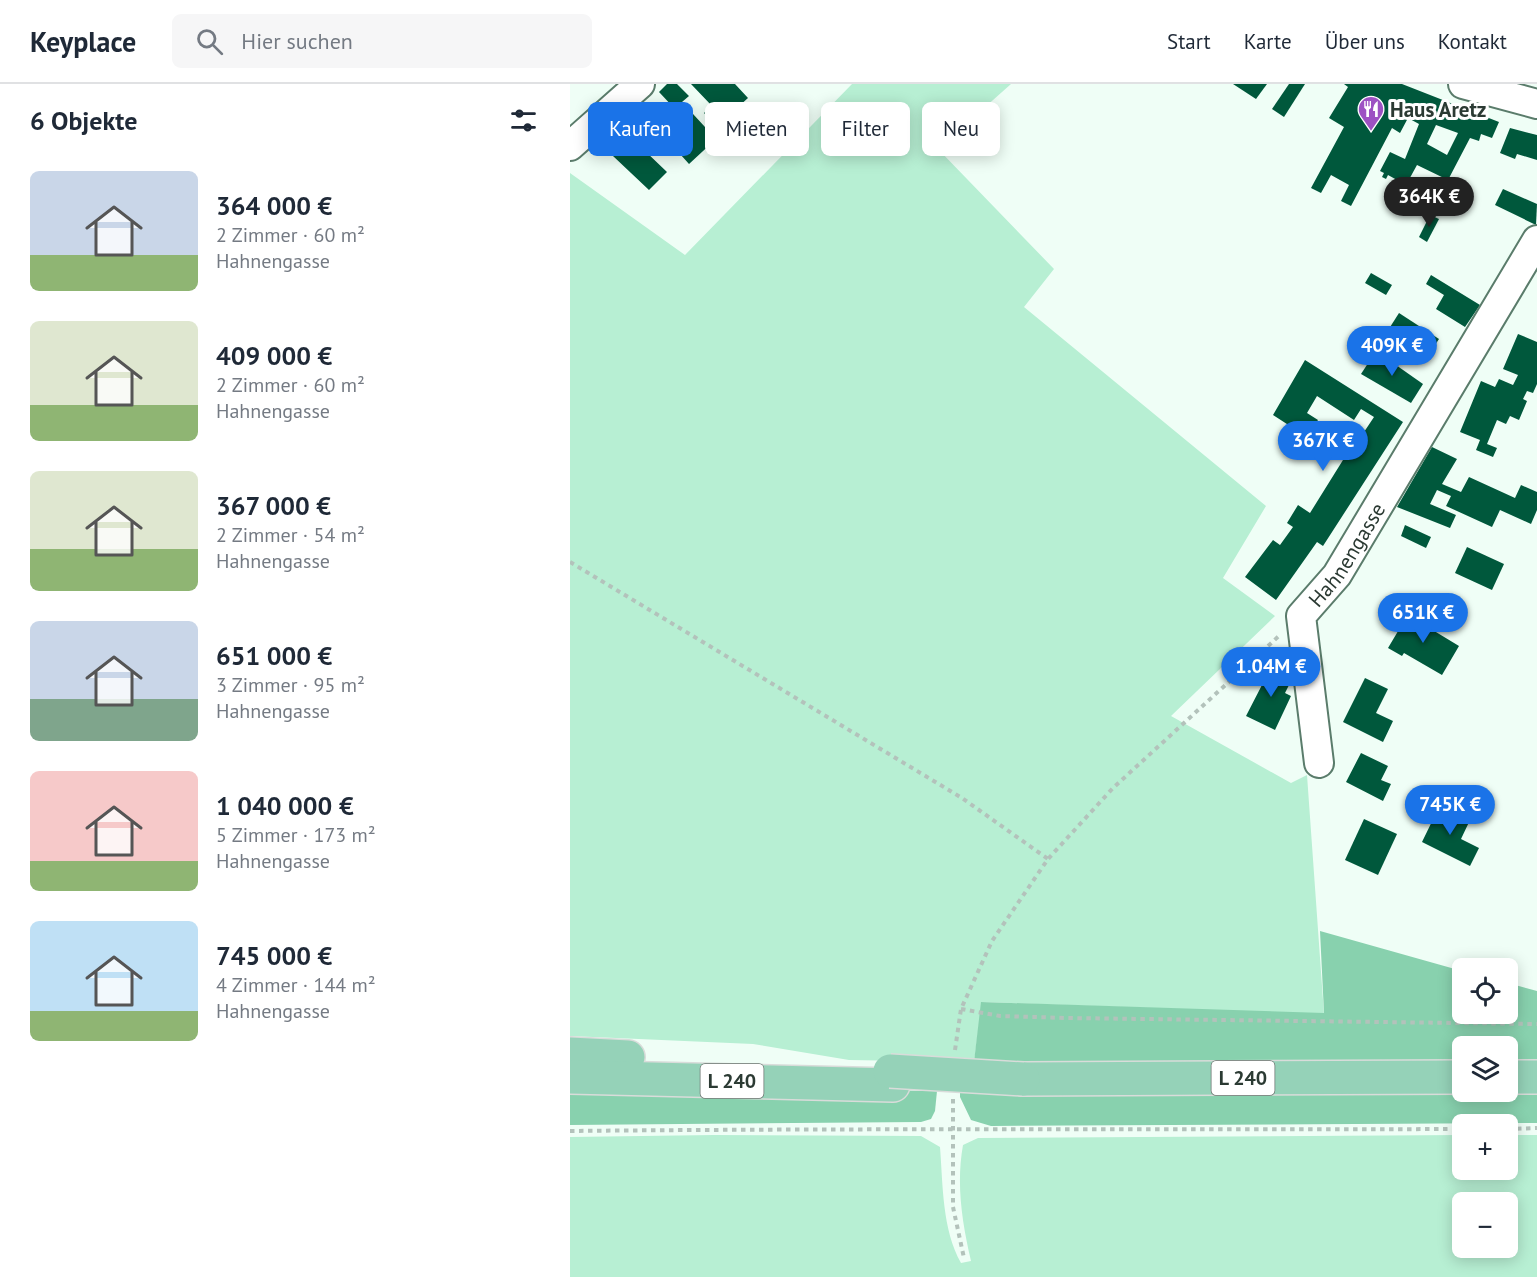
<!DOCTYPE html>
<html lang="de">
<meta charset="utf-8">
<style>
body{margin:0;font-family:"PT Sans",sans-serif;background:#f6f6f7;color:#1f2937;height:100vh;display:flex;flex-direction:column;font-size:22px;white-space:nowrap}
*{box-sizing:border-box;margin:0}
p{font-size:20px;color:#747a83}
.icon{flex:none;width:33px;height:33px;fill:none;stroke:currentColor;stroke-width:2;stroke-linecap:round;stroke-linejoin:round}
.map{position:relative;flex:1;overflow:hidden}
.side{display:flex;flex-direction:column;background:#fff;width:570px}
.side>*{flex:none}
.top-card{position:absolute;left:18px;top:18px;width:570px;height:54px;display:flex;gap:12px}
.buttons{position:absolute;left:882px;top:874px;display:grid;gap:12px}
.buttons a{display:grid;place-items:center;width:66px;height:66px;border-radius:9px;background:#fff;box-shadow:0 3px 15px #0003;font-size:30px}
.price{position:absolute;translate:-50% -51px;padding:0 14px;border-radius:21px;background:#1a73e8;color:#fff;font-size:20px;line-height:39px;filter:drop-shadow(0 2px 3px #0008)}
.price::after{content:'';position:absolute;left:50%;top:36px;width:18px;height:14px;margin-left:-9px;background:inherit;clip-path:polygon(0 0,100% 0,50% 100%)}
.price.current{background:#222;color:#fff}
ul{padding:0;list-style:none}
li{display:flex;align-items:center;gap:18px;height:150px;padding:0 30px}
li span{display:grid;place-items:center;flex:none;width:168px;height:120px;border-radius:9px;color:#555}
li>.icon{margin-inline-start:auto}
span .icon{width:72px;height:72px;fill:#fffc;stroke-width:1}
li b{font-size:26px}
h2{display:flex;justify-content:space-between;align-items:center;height:72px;padding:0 30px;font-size:26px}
.pill{padding:0 21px;border-radius:9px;background:#fff;box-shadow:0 3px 15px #0003;font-size:21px;line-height:54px}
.pill.current{background:#1a73e8;color:#fff}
header{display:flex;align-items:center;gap:36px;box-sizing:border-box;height:84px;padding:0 30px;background:#fff;border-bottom:2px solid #e0e1e3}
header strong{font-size:28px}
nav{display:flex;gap:33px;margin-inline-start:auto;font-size:21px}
.search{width:420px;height:54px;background:#f6f6f7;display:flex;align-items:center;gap:15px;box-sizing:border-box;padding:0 21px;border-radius:9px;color:#747a83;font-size:22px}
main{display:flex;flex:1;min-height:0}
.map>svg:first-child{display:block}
</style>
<header>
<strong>Keyplace</strong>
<div class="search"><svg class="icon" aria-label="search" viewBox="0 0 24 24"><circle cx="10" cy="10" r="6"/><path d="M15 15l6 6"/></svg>Hier suchen</div>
<nav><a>Start</a><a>Karte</a><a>Über uns</a><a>Kontakt</a></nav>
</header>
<main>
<section class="side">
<h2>6 Objekte<svg class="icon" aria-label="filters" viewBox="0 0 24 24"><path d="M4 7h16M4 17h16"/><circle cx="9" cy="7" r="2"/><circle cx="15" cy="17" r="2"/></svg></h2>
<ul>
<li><span style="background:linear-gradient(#c9d6e8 70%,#8fb573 0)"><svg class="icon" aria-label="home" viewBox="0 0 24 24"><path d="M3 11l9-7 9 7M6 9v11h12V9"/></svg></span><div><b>364 000 €</b><p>2 Zimmer · 60 m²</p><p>Hahnengasse</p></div></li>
<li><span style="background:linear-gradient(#dfe7d0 70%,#8fb573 0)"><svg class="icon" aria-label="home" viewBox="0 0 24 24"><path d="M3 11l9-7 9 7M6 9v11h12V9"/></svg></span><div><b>409 000 €</b><p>2 Zimmer · 60 m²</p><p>Hahnengasse</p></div></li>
<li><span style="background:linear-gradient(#dfe7d0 65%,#8fb573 0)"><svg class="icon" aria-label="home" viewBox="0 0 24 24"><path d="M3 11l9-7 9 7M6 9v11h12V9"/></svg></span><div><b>367 000 €</b><p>2 Zimmer · 54 m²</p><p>Hahnengasse</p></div></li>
<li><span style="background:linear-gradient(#c9d6e8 65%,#7fa58c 0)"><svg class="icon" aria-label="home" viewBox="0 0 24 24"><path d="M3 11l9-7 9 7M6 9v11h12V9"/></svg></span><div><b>651 000 €</b><p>3 Zimmer · 95 m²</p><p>Hahnengasse</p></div></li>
<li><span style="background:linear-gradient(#f6c9c9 75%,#8fb573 0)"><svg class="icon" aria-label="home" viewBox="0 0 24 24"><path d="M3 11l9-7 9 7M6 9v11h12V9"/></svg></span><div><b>1 040 000 €</b><p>5 Zimmer · 173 m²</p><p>Hahnengasse</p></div></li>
<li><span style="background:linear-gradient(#bfe0f5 75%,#8fb573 0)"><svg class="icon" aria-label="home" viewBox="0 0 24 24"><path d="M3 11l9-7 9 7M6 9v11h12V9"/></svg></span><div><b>745 000 €</b><p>4 Zimmer · 144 m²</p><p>Hahnengasse</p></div></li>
</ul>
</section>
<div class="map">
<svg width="967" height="1193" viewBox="0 0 967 1193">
<rect width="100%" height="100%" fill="#effef6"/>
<g fill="#b7efd3" fill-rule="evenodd">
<path d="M 282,0 L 441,0 L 368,65 L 484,185 L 454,223 L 696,422 L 653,494 L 705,532 L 601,632 L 721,699 L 737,691 L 754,930 L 412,918 L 404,978 L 279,976 L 183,960 L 0,952 L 0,89 L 115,171 Z"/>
<path d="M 144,1051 L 351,1052 L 370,1063 C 373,1101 372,1145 391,1179 L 401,1177 C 392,1138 386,1100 393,1061 L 408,1054 L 892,1051 L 892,1086 L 938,1086 L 938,1051 L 967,1051 L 967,1193 L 0,1193 L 0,1053 ZM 892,1119 L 938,1119 L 938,1164 L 892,1164 Z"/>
</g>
<g fill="#88d1ae">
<path d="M 750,847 L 892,887 L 892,930 L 938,930 L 938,899 L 967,907 L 967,979 L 938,979 L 938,963 L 892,963 L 892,979 L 404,978 L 411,918 L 754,929 Z"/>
<path d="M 0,1002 L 367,1007 L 365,1027 L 361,1035 L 351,1038 L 0,1041 Z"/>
<path d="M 390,1004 L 892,1008 L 938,1008 L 967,1004 L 967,1039 L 421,1042 L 401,1036 L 390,1013 Z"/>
</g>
<g fill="#00583c" fill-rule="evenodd">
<path d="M 97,0 L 107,0 L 119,12 L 112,18 L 146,55 L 119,80 L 85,42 L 104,24 L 89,8 Z"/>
<path d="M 121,0 L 165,0 L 178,14 L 147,42 L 134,29 L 142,22 Z"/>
<path d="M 663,0 L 697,0 L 686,15 Z"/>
<path d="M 719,0 L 735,0 L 714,33 L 702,25 Z"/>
<path d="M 774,0 L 832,0 L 929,38 L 922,54 L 911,50 L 909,57 L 900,54 L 878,96 L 847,81 L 836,101 L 818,91 L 816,95 L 812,93 L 814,89 L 810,87 L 820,68 L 835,75 L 849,40 L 838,34 L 830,49 L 822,44 L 781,122 L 771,117 L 779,101 L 761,91 L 751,109 L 741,104 L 774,43 L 759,34 L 778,3 ZM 866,41 L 888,49 L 877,71 L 857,60 Z"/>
<path d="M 62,44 L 81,59 L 74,66 L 97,88 L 79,106 L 43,72 L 60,58 L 54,52 Z"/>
<path d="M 940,44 L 967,51 L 967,76 L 947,70 L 945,75 L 930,69 Z"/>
<path d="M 933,105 L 967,120 L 966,141 L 925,121 Z"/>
<path d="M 860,131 L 869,135 L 857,158 L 849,153 Z"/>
<path d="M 801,189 L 822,201 L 816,211 L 795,199 Z"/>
<path d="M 861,191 L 910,221 L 895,243 L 866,225 L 874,211 L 856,200 Z"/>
<path d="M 829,229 L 869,255 L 855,276 L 815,251 Z"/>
<path d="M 948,250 L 967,258 L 967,300 L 963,309 L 957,307 L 953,315 L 957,317 L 949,336 L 940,332 L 936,340 L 927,336 L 917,360 L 927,364 L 923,373 L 906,366 L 910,356 L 890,348 L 911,297 L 925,303 L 929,295 L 943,301 L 948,291 L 933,285 Z"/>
<path d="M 806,267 L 853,300 L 841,319 L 791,290 Z"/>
<path d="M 735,276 L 833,338 L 753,462 L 747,458 L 706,516 L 675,493 L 703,456 L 710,461 L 723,443 L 717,439 L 728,421 L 740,429 L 773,376 L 758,366 L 770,346 L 788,357 L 804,333 L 791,325 L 784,336 L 747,312 L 737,329 L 748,336 L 737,353 L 703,331 Z"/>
<path d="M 862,363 L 887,375 L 872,400 L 891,408 L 899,393 L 945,414 L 951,401 L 967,408 L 967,426 L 961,440 L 930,426 L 922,443 L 876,422 L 881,412 L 867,406 L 860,420 L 886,431 L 880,444 L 827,423 Z"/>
<path d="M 835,441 L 861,453 L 856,464 L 831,452 Z"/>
<path d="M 897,463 L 934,480 L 922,506 L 885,489 Z"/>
<path d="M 840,527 L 858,538 L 856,542 L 889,562 L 872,591 L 834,569 L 832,572 L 818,564 Z"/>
<path d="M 698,580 L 723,593 L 715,609 L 721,612 L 705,646 L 676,632 L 693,599 L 690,597 Z"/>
<path d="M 795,594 L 818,605 L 806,629 L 823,637 L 813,658 L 773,638 Z"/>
<path d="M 791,669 L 818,682 L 811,696 L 821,700 L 813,717 L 776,698 Z"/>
<path d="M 870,721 L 900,736 L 891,755 L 909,764 L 900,782 L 852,758 Z"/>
<path d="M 794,735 L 827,750 L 808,791 L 775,776 Z"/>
</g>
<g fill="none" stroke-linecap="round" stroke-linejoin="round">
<g stroke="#5a7c6b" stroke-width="32">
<g id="minor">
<path d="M 893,0 L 967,20"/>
<path d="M 0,62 L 70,0"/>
<path id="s1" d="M 749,679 L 731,532 L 767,491 L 967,156"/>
</g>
</g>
<g stroke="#d9dcda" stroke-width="36">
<g id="major">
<path d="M 0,970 L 58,973"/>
<path d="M 0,993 L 323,1001"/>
<path d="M 938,993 L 967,993"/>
<path d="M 453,995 L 892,993"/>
</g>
</g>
<g stroke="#b3c2bb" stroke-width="4" stroke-dasharray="4.5 4.5" stroke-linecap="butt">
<path d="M 0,478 L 392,714 L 478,775"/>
<path d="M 391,925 L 430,932 L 497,934 L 967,940"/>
<path d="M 385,966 L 391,925 L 422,857 L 478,775 L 543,704 L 710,551"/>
<path d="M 383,1015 L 383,1123 L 394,1174"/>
<path d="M 938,1045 L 967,1044"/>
<path d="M 0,1047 C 297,1044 595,1046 892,1045"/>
</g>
<use href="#minor" stroke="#fff" stroke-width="28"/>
<use href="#major" stroke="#95d2b8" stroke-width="33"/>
<g stroke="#d9dcda" stroke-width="36" stroke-linecap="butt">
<path id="major-bridge" d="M 320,987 L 453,995"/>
</g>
<use href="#major-bridge" stroke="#95d2b8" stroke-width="33"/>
</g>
<defs>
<g id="restaurant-pin" transform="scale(1.35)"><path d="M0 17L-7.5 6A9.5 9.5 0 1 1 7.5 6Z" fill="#9d51c3" stroke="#fff"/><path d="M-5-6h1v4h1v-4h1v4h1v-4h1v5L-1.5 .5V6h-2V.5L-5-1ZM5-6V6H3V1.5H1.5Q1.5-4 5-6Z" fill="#fff"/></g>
</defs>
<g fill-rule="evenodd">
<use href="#restaurant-pin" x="801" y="25"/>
</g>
<g text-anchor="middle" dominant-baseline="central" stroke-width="6" stroke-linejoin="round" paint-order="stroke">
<g fill="#fff" stroke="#6b7570" stroke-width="1.5">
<rect x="641.5" y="977" width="63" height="34" rx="4.5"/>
<rect x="130.5" y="980" width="63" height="34" rx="4.5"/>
</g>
<g font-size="20" font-weight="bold" fill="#2b3a33">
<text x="673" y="994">L 240</text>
<text x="162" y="997">L 240</text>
</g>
<g font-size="21" font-weight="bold" fill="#2b3a33" stroke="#fff" text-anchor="start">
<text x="820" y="25">Haus Aretz</text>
</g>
<g font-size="21" fill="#2b3a33" stroke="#fff">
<text stroke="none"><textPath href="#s1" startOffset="225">Hahnengasse</textPath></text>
</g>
</g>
</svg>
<div class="buttons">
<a><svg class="icon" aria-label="locate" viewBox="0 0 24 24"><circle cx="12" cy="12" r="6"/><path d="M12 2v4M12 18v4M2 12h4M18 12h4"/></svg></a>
<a><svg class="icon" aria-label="layers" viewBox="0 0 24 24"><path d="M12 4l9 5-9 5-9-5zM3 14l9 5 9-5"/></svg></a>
<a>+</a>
<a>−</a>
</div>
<b class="price current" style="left:859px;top:144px">364K €</b>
<b class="price" style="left:822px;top:293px">409K €</b>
<b class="price" style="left:753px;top:388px">367K €</b>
<b class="price" style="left:853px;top:560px">651K €</b>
<b class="price" style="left:701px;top:614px">1.04M €</b>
<b class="price" style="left:880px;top:752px">745K €</b>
<div class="top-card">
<a class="pill current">Kaufen</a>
<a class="pill">Mieten</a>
<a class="pill">Filter</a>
<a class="pill">Neu</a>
</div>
</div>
</main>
